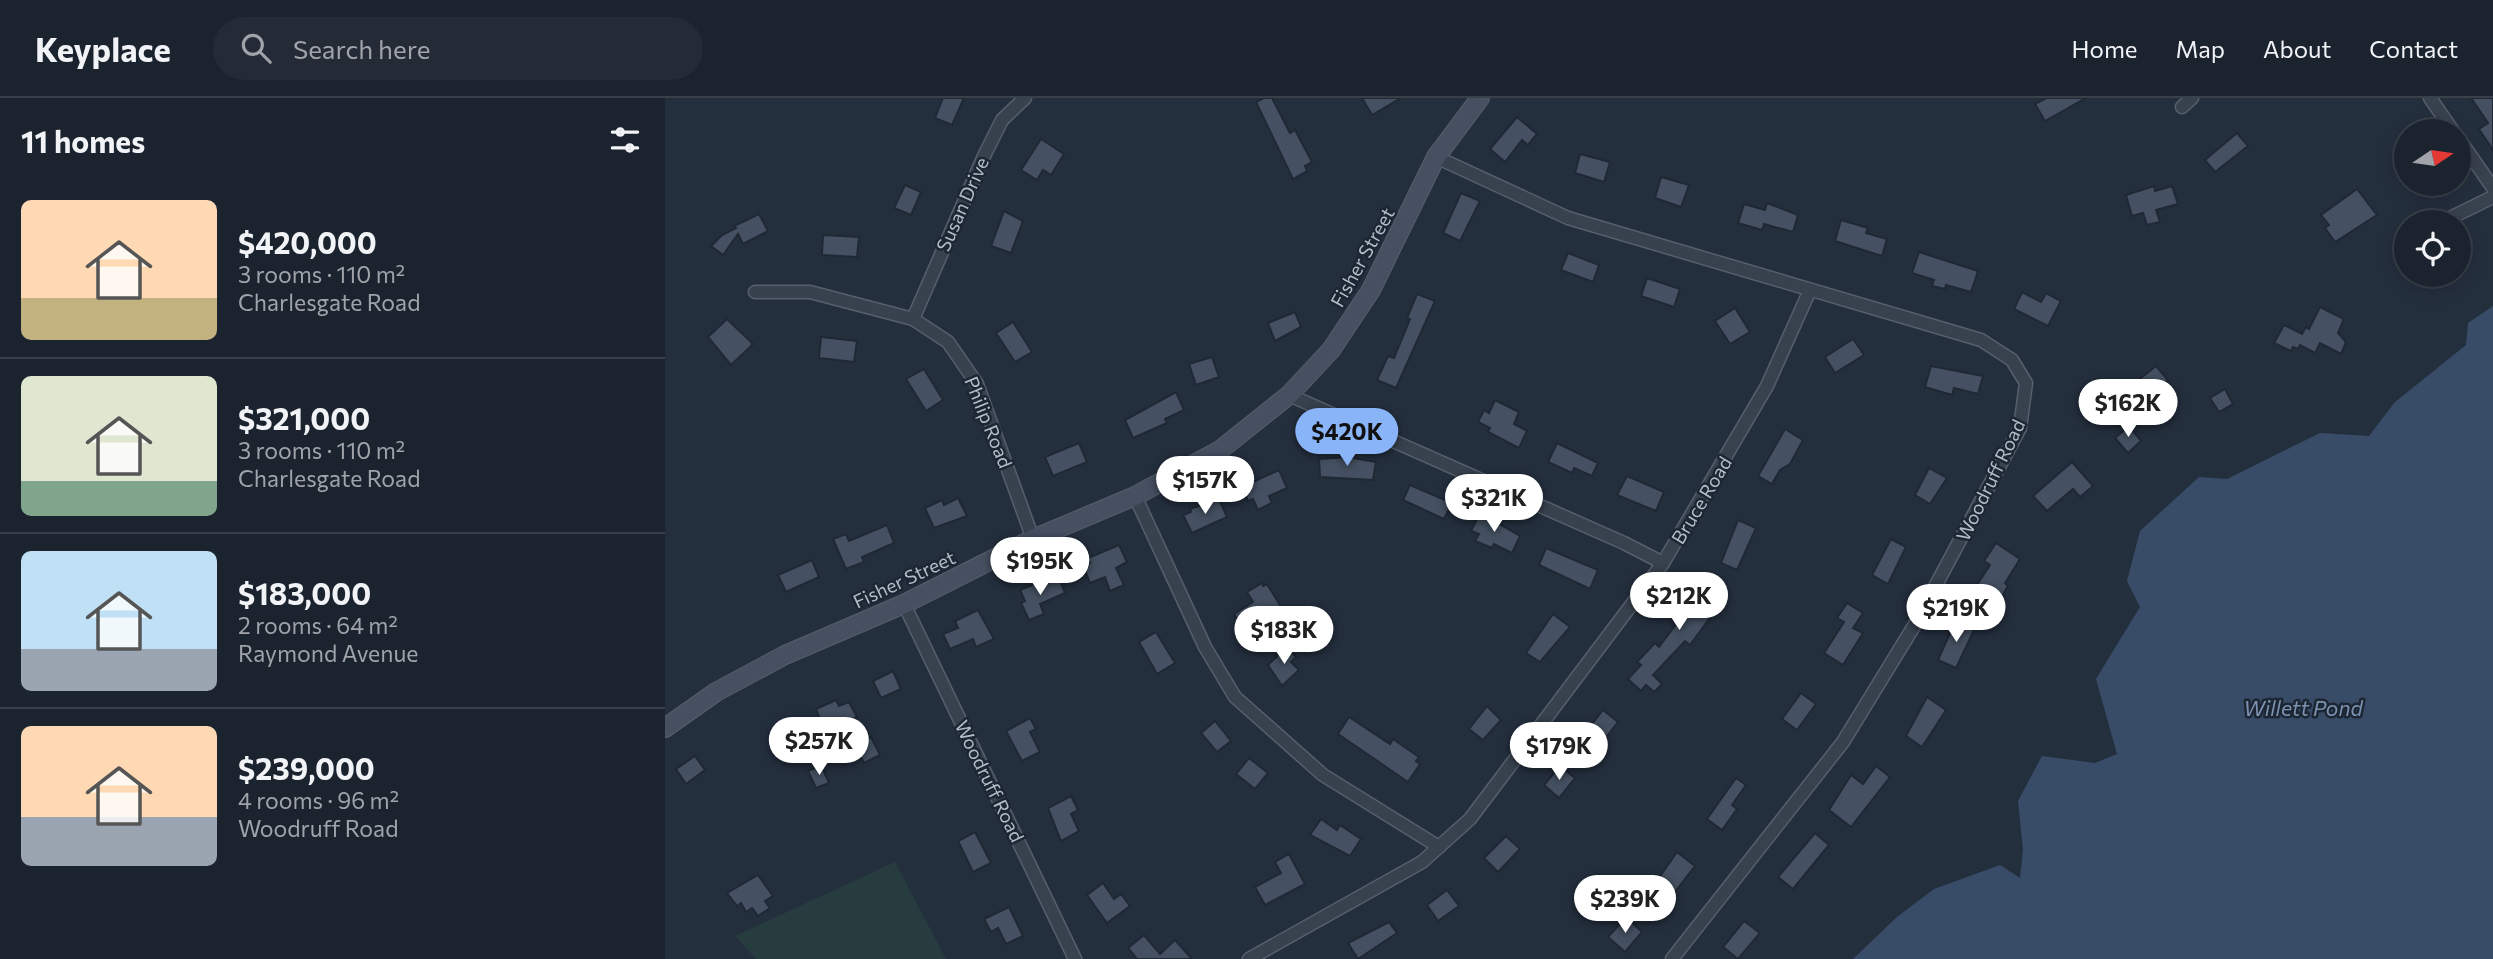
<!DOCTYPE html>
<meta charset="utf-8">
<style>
body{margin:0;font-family:Commissioner,sans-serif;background:#242b36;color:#f1f3f6;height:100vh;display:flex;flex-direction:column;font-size:26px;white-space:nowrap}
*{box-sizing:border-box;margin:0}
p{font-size:23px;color:#a0a4aa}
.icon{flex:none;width:38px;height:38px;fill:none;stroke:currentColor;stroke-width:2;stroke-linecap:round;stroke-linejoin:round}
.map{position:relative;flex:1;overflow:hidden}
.details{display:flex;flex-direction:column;background:#1b232e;width:665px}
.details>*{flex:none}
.needle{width:46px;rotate:77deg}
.buttons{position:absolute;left:1729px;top:21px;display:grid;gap:14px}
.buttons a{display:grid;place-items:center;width:77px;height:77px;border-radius:50%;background:#1b232e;box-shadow:0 4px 18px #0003,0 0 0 2px #39404a;font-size:35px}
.price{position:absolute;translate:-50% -60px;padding:0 16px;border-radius:24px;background:#fff;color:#222;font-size:23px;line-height:46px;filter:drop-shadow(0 2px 4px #0008)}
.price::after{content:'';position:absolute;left:50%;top:42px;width:21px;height:16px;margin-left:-10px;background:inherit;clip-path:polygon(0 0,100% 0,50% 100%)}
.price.on{background:#8ab4f8;color:#111}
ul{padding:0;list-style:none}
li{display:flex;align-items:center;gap:21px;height:175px;padding:0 21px}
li+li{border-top:2px solid #39404a}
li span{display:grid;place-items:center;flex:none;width:196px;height:140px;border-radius:10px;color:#555}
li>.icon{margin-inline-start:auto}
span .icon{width:84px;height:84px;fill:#fffc;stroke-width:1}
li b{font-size:30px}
h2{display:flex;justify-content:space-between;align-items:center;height:84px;padding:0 21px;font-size:30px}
header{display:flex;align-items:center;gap:42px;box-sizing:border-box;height:98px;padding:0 35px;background:#1b232e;border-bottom:2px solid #39404a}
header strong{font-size:33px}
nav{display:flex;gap:38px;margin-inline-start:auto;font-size:24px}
.search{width:490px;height:63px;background:#242b36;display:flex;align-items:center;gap:18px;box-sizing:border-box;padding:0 24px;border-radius:38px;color:#a0a4aa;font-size:26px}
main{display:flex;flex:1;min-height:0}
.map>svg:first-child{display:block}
</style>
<header>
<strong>Keyplace</strong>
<div class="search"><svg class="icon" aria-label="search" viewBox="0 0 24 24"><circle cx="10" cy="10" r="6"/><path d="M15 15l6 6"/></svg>Search here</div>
<nav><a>Home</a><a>Map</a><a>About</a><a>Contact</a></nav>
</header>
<main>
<section class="details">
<h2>11 homes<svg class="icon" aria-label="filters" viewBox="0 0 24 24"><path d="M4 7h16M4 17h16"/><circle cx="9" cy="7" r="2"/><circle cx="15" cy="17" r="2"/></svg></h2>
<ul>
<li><span style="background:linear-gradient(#ffd9b3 70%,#c2b280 0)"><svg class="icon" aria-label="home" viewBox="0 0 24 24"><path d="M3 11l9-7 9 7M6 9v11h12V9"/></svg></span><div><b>$420,000</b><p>3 rooms · 110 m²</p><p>Charlesgate Road</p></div></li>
<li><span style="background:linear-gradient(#dfe7d0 75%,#7fa58c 0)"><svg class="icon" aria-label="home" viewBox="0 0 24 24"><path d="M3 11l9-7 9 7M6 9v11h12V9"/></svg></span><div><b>$321,000</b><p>3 rooms · 110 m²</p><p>Charlesgate Road</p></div></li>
<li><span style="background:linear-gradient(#bfe0f5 70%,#9aa5b1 0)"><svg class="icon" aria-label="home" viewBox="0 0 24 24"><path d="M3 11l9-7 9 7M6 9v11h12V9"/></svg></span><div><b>$183,000</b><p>2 rooms · 64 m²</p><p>Raymond Avenue</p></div></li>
<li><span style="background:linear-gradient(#ffd9b3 65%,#9aa5b1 0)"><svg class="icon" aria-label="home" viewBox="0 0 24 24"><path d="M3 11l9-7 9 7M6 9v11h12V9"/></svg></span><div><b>$239,000</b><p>4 rooms · 96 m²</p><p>Woodruff Road</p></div></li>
</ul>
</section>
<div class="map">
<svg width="1828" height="861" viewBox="0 0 1828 861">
<rect width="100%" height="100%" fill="#242f3e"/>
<path fill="#263c3f" d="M 230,764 L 281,861 L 91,861 L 70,838 Z"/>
<path fill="#394c67" d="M 1828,208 L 1828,861 L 1188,861 L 1232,819 L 1269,791 L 1335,767 L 1355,780 L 1358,752 L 1353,703 L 1377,658 L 1430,665 L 1452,656 L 1431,581 L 1475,509 L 1462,483 L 1475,433 L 1534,379 L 1562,381 L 1655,335 L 1704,338 L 1730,304 L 1801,247 L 1803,225 Z"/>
<g fill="#455162" stroke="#1f2835" stroke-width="2">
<path d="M 278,0 L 299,0 L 287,27 L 270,20 Z"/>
<path d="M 599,0 L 607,0 L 625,35 L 630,32 L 647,64 L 640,68 L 642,73 L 628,81 L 591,4 Z"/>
<path d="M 697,0 L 736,0 L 707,17 Z"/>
<path d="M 1381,0 L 1421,0 L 1380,23 L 1370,6 Z"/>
<path d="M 1806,0 L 1828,0 L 1828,52 L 1814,31 L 1823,25 Z"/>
<path d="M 852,19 L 872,36 L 863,47 L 857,42 L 840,64 L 825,51 Z"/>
<path d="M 1572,35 L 1583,48 L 1550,74 L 1540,62 Z"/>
<path d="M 376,41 L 399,56 L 386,77 L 378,72 L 372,82 L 356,72 Z"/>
<path d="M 915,56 L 945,64 L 939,84 L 910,75 Z"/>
<path d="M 996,79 L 1024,87 L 1016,109 L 990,100 Z"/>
<path d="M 240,87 L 256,94 L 246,117 L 229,110 Z"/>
<path d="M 1489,88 L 1490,93 L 1507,88 L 1513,106 L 1491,112 L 1495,124 L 1482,127 L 1478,115 L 1467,118 L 1461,97 Z"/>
<path d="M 1692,91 L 1712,117 L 1670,144 L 1660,130 L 1664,127 L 1656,117 Z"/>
<path d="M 796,95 L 815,103 L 795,143 L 778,135 Z"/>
<path d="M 1102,105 L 1133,117 L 1128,134 L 1099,126 L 1097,132 L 1073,125 L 1079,106 L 1100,112 Z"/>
<path d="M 339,113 L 358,123 L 346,155 L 326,148 Z"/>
<path d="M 94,116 L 103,133 L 78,146 L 73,136 L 58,157 L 46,148 L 57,137 L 71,130 L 69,128 Z"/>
<path d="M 1176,122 L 1203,130 L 1201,135 L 1222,141 L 1217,158 L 1170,143 Z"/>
<path d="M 158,137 L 194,139 L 192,159 L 157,157 Z"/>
<path d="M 1254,154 L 1313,173 L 1306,194 L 1281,187 L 1280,191 L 1267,188 L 1269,182 L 1247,175 Z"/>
<path d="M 903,155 L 934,167 L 928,184 L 896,172 Z"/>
<path d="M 982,180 L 1015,191 L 1009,209 L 976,198 Z"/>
<path d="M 1357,194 L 1376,204 L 1381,195 L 1396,203 L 1383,228 L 1349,211 Z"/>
<path d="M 752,196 L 770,203 L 731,290 L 712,282 L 723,258 L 729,260 L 745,221 L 742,220 Z"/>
<path d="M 1655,209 L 1679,221 L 1673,235 L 1681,244 L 1676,256 L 1655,245 L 1650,255 L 1635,247 L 1633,251 L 1628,249 L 1626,253 L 1609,245 L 1619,227 L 1637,236 L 1641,229 L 1644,231 Z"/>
<path d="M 1070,210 L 1085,234 L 1065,246 L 1050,223 Z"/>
<path d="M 630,214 L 636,229 L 610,243 L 603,225 Z"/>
<path d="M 62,221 L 88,246 L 66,267 L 43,239 Z"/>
<path d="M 348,224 L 367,254 L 350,264 L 331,235 Z"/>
<path d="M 156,239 L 192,243 L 189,264 L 154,260 Z"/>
<path d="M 1188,241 L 1199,257 L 1170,275 L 1160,259 Z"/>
<path d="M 547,259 L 554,279 L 531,287 L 524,266 Z"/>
<path d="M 1266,268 L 1318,278 L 1313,296 L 1289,290 L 1287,297 L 1260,289 Z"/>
<path d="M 1491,268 L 1503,282 L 1486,300 L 1491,306 L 1475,319 L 1456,296 Z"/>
<path d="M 259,271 L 278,302 L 261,313 L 241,281 Z"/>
<path d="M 1560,291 L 1568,306 L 1554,314 L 1545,300 Z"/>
<path d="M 511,294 L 519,312 L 500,321 L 502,325 L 468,340 L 460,322 Z"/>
<path d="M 830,302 L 854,314 L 849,326 L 862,333 L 854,350 L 823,334 L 825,330 L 813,324 L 819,312 L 824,315 Z"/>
<path d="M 1464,328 L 1476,343 L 1463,355 L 1450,340 Z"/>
<path d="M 1120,331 L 1138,342 L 1125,366 L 1115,372 L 1107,386 L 1093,378 Z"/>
<path d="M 414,345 L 422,364 L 388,378 L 380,359 Z"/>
<path d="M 892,345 L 933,365 L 927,378 L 909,370 L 907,375 L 883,364 Z"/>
<path d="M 683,359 L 711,364 L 708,382 L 655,379 L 654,361 Z"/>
<path d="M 1407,364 L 1428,388 L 1415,399 L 1408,391 L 1382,413 L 1368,398 Z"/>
<path d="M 1264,370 L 1282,380 L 1265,406 L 1250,397 Z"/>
<path d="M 614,372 L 622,390 L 604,398 L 607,405 L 593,412 L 588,401 L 583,403 L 577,389 Z"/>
<path d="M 962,378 L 999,394 L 991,413 L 952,397 Z"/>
<path d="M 745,387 L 787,405 L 779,421 L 738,402 Z"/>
<path d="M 293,400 L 302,418 L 269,430 L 260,410 L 277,402 L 279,407 Z"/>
<path d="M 554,401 L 562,419 L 527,435 L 518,417 L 526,414 L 525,411 Z"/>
<path d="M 815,415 L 855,438 L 847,455 L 829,446 L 827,450 L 810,443 L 814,436 L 806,433 Z"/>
<path d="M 1073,422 L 1091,430 L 1072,472 L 1056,465 Z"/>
<path d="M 222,427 L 229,445 L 197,459 L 199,464 L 181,471 L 168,441 L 181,436 L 184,443 Z"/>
<path d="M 1226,441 L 1241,449 L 1223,486 L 1207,477 Z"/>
<path d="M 1331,445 L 1355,461 L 1340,485 L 1343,488 L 1333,505 L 1310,490 L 1325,467 L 1319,463 Z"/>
<path d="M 454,447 L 462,464 L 451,470 L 459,487 L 445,493 L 440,479 L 425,485 L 418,468 L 425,465 L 423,460 Z"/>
<path d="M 881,450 L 933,472 L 925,491 L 874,467 Z"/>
<path d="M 147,462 L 154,479 L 121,494 L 113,477 Z"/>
<path d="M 1043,476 L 1052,484 L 1049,489 L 1061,498 L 1025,547 L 1020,543 L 988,577 L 997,586 L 989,594 L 981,587 L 976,593 L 963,581 L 976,567 L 972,564 L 990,545 L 994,549 L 1012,525 L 1007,521 Z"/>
<path d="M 394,480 L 400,495 L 375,506 L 379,516 L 364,522 L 356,505 L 360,503 L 355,492 L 379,482 L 380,486 Z"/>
<path d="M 597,485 L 598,488 L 602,486 L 620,515 L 611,520 L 616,527 L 587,545 L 569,516 L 588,504 L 582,494 Z"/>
<path d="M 1182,505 L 1198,515 L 1188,530 L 1198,535 L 1178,567 L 1159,555 L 1179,524 L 1172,520 Z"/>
<path d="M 313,512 L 329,541 L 311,549 L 308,541 L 285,551 L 278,536 L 293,530 L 290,523 Z"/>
<path d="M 888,516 L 905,529 L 875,564 L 861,555 Z"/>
<path d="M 1291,522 L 1310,530 L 1291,570 L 1273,562 Z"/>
<path d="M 491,534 L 510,565 L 492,576 L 474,544 Z"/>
<path d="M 622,549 L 631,559 L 626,564 L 634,572 L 617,588 L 603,567 Z"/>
<path d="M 228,573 L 236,591 L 216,600 L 208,583 Z"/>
<path d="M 1136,595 L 1151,606 L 1132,632 L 1117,621 Z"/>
<path d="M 1262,599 L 1281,612 L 1257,649 L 1241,638 Z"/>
<path d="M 171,602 L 174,608 L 184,604 L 192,619 L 181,624 L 185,633 L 160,644 L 150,623 L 155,621 L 151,611 Z"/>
<path d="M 822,608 L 836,622 L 818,642 L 804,631 Z"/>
<path d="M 938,612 L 953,624 L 924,661 L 909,649 Z"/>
<path d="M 684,619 L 725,646 L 728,641 L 754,659 L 751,663 L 755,666 L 743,684 L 673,636 Z"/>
<path d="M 365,620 L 371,631 L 365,634 L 375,654 L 357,663 L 341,633 Z"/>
<path d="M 550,623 L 566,643 L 552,654 L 536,635 Z"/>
<path d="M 125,631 L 133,648 L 116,657 L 107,639 Z"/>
<path d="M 206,639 L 215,657 L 199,665 L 190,648 Z"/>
<path d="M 30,658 L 40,672 L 21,686 L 11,671 Z"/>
<path d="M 584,660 L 603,675 L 590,691 L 571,676 Z"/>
<path d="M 156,667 L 164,685 L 151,690 L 143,673 Z"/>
<path d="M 895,668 L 910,680 L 894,700 L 879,687 Z"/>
<path d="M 1211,668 L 1225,679 L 1186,729 L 1164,712 L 1186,677 L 1198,686 Z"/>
<path d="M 1071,680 L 1081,687 L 1067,707 L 1072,711 L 1057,732 L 1042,721 Z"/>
<path d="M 406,698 L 413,712 L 406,716 L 414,733 L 396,743 L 383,710 Z"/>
<path d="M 656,721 L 672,732 L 675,727 L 696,741 L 685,758 L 645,737 Z"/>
<path d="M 310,734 L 326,765 L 308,774 L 293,743 Z"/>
<path d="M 1150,735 L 1164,747 L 1128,791 L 1113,779 Z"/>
<path d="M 841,738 L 855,751 L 833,774 L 819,760 Z"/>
<path d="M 1012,754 L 1030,768 L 996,812 L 980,800 Z"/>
<path d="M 624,756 L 640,786 L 600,807 L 590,789 L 616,775 L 610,764 Z"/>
<path d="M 93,777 L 108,798 L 100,803 L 105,810 L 93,818 L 87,810 L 81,814 L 76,805 L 72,808 L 62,795 Z"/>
<path d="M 438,785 L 449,801 L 456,796 L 465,808 L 442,825 L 422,797 Z"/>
<path d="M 782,792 L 794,808 L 773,823 L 762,807 Z"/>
<path d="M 344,809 L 358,838 L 341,846 L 333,830 L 326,834 L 319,821 Z"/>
<path d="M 961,819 L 977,834 L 960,854 L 943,839 Z"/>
<path d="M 1079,823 L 1095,835 L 1073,861 L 1058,849 Z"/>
<path d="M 724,824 L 732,835 L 693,861 L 683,845 Z"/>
<path d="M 479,837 L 495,856 L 510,842 L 527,861 L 472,861 L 463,850 Z"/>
</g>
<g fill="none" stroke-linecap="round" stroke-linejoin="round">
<g stroke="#565f6c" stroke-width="15">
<g id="street">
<path d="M 1765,0 L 1788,33"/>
<path d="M 1517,9 L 1527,0"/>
<path d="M 1794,41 L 1828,90"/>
<path d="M 771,59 L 903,120 L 1316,242 L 1347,262 L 1361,285 L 1355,330 L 1249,528 L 1178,644 L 1007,861"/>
<path d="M 1777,124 L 1828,99"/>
<path d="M 90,194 L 145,194 L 248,221 L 283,244 L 312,286 L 368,441"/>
<path d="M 248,221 L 319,58 L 337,22 L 360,0"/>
<path d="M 624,297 L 959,445 L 998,465"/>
<path d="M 470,398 L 540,549 L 570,599 L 658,677 L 774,749"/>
<path d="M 239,506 L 410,861"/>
<path d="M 584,861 L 757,764 L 805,721 L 998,465 L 1102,288 L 1145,192"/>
</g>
</g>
<g stroke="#565f6c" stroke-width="20">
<path id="secondary" d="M 0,630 L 51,594 L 120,557 L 239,506 L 368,441 L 470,398 L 555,352 L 624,297 L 666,252 L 706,192 L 771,59 L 815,0"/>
</g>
<use href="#street" stroke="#38414e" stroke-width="12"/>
<use href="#secondary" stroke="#465061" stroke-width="18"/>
</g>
<g text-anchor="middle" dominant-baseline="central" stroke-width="5" stroke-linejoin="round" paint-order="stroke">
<g font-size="19" fill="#b4bcc9" stroke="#1d2633">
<text transform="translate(297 106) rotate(-66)">Susan Drive</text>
<text transform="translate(697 159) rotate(-61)">Fisher Street</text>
<text transform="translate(324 324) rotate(68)">Philip Road</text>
<text transform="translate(1325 382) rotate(-64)">Woodruff Road</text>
<text transform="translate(1036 402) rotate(-59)">Bruce Road</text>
<text transform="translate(239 481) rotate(-25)">Fisher Street</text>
<text transform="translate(325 683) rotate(64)">Woodruff Road</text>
</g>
<g font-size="21" font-style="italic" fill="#7c92b1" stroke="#1d2633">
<text x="1638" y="609">Willett Pond</text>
</g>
</g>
</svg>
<div class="buttons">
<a><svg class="needle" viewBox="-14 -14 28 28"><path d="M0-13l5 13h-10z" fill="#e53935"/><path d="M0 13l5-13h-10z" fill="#a0a4aa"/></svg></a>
<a><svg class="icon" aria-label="locate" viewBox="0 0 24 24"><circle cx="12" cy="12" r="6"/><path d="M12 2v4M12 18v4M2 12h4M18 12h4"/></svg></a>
</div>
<b class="price" style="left:1463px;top:341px">$162K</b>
<b class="price on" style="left:682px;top:370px">$420K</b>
<b class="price" style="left:540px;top:418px">$157K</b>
<b class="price" style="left:829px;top:436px">$321K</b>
<b class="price" style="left:375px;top:499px">$195K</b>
<b class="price" style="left:1014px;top:534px">$212K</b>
<b class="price" style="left:1291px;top:546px">$219K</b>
<b class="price" style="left:619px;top:568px">$183K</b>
<b class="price" style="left:154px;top:679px">$257K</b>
<b class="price" style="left:894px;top:684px">$179K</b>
<b class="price" style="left:960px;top:837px">$239K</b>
</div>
</main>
